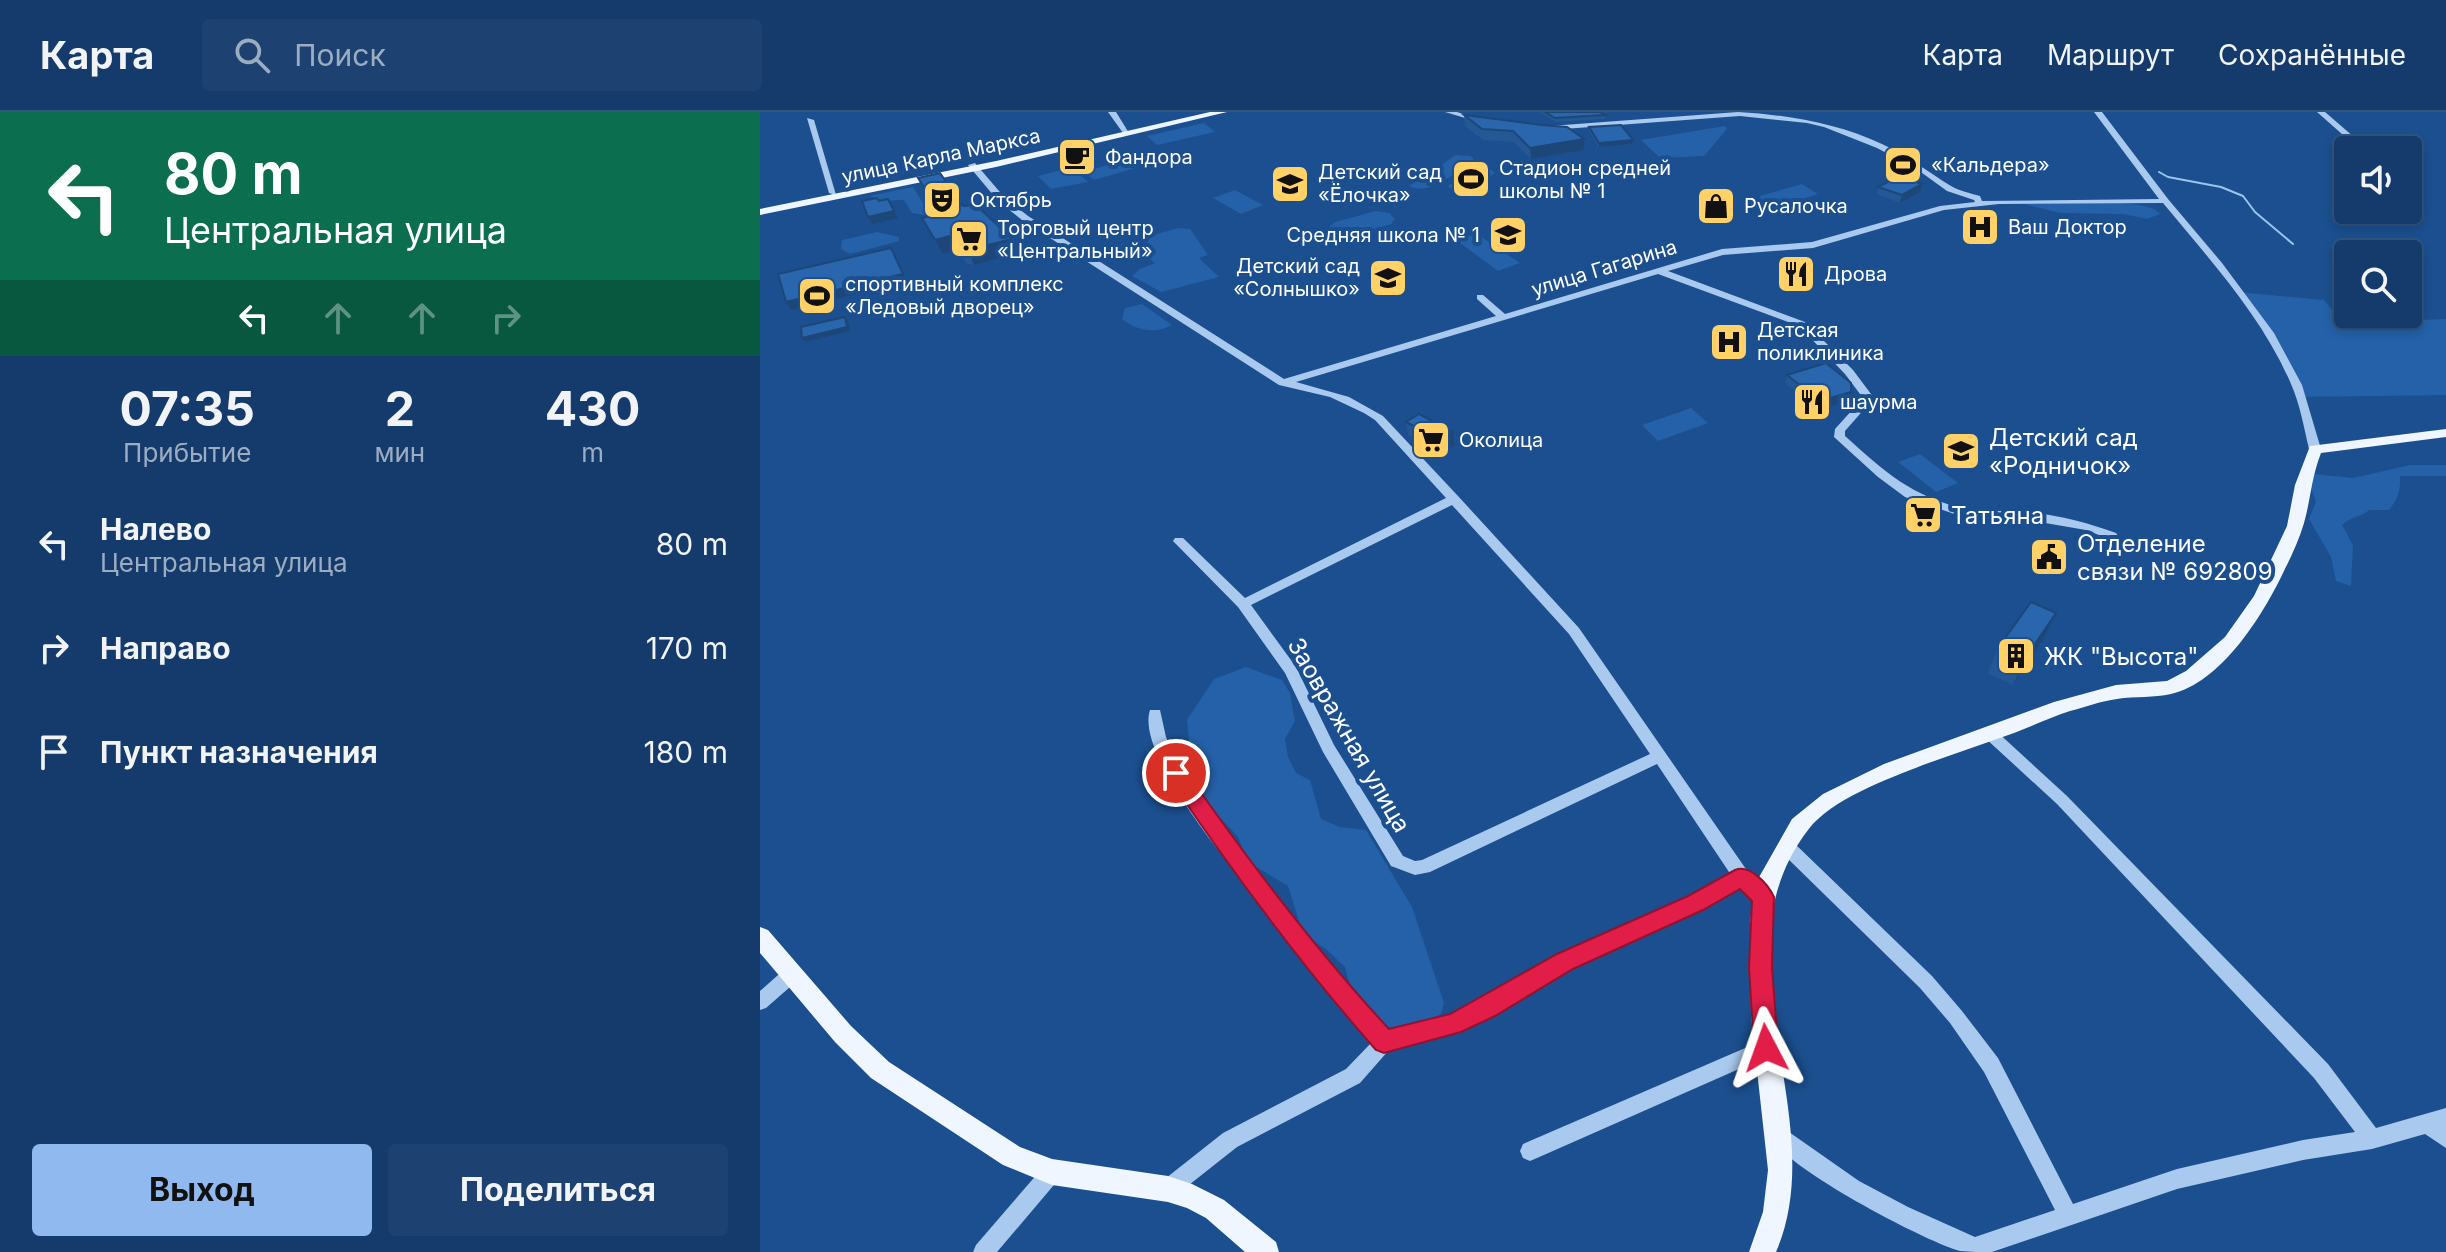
<!DOCTYPE html>
<html lang="ru">
<meta charset="utf-8">
<style>
:root{--surface:#143b6b;--page:#1d4271;--text:#f1f3f6;--muted:#9dadc1;--line:#33557e;--accent:#90b9f0}
body{margin:0;font-family:Inter,sans-serif;background:var(--page);color:var(--text);height:100vh;display:flex;flex-direction:column;font-size:30px;white-space:nowrap}
*{box-sizing:border-box;margin:0}
p{font-size:26px;color:var(--muted)}
.icon{flex:none;width:44px;height:44px;fill:none;stroke:currentColor;stroke-width:2;stroke-linecap:round;stroke-linejoin:round}
.map{position:relative;flex:1;overflow:hidden}
.sheet{display:flex;flex-direction:column;background:var(--surface);width:760px}
.sheet>*{flex:none}
.top-card{background:#0b6e4f;color:#fff;overflow:hidden}
.controls{position:absolute;left:1574px;top:24px;display:grid;gap:16px}
.controls a{display:grid;place-items:center;width:88px;height:88px;border-radius:8px;background:var(--surface);box-shadow:0 4px 12px #0003,0 0 0 2px var(--line);font-size:40px}
.pin{position:absolute;display:grid;place-items:center;width:68px;height:68px;color:#fff;margin:-34px;border:4px solid #fff;border-radius:50%;box-shadow:0 2px 8px #0007}
.me{position:absolute;width:88px;margin:-44px;rotate:356deg;stroke-linejoin:round;filter:drop-shadow(0 0 6px #0008)}
.turn{display:flex;align-items:center;gap:28px;height:168px;padding:0 32px;font-size:36px}
.turn .icon{width:104px;height:104px;stroke-width:2.5}
.turn b{display:block;font-size:56px;line-height:68px}
.lanes{display:flex;align-items:center;height:76px;padding:0 32px;background:#0003;justify-content:center;gap:40px;direction:ltr}
.lanes .off{opacity:.35}
.eta{display:flex;justify-content:space-evenly;align-items:center;height:136px;text-align:center}
.eta b{font-size:48px;font-weight:700;line-height:56px}
.primary-button{display:flex;gap:16px;margin-top:auto;padding:16px 32px}
.primary-button a{flex:1;height:92px;border-radius:8px;background:var(--accent);color:#111;font-size:32px;font-weight:700;line-height:92px;text-align:center}
.primary-button a+a{background:var(--page);color:var(--text)}
ul{padding:0;list-style:none}
li{display:flex;align-items:center;gap:24px;height:104px;padding:0 32px}
li div{flex:1}
li b{display:block;font-size:30px}
li em{font-style:normal}
header{display:flex;align-items:center;gap:48px;box-sizing:border-box;height:112px;padding:0 40px;background:var(--surface);border-bottom:2px solid var(--line)}
header strong{font-size:38px}
nav{display:flex;gap:44px;margin-inline-start:auto;font-size:28px}
.search{width:560px;height:72px;background:var(--page);display:flex;align-items:center;gap:20px;box-sizing:border-box;padding:0 28px;border-radius:8px;color:var(--muted);font-size:30px}
main{display:flex;flex:1;min-height:0}
.map>svg:first-child{display:block}
.green{fill:#2461a8}
.lines{fill:none;stroke-linecap:round;stroke-linejoin:round}
.stream{stroke:#9cc4f0;stroke-width:2}
.minor{fill:#a9c9ee;fill-rule:evenodd}
.major{fill:#f0f6ff;fill-rule:evenodd}
.wall{fill:#245895}
.shaded-wall{fill:#1d4779}
.building{fill:#2a66ad;stroke:#1d4779;stroke-width:2}
.route{fill:#e11d48;stroke:#92132f;stroke-width:2}
.labels{text-anchor:middle;dominant-baseline:central;stroke-width:8;stroke-linejoin:round;paint-order:stroke}
.far-street-label{font-size:20px;fill:#fff;stroke:#1b4f8f}
.far-poi-label{font-size:20px;fill:#fff;stroke:#1b4f8f;text-anchor:start}
.poi-label{font-size:24px;fill:#fff;stroke:#1b4f8f;text-anchor:start}
.street-label{font-size:24px;fill:#fff;stroke:#1b4f8f}
</style>
<header>
<strong>Карта</strong>
<div class="search"><svg class="icon" aria-label="search" viewBox="0 0 24 24"><circle cx="10" cy="10" r="6"/><path d="M15 15l6 6"/></svg>Поиск</div>
<nav><a>Карта</a><a>Маршрут</a><a>Сохранённые</a></nav>
</header>
<main>
<section class="sheet">
<div class="top-card">
<div class="turn"><svg class="icon" aria-label="left" viewBox="0 0 24 24"><path d="M17 20v-9H6M10 6l-5 5 5 5"/></svg><div><b>80 m</b>Центральная улица</div></div>
<div class="lanes"><svg class="icon" aria-label="left" viewBox="0 0 24 24"><path d="M17 20v-9H6M10 6l-5 5 5 5"/></svg><svg class="icon off" aria-label="ahead" viewBox="0 0 24 24"><path d="M12 20V5M6 11l6-6 6 6"/></svg><svg class="icon off" aria-label="ahead" viewBox="0 0 24 24"><path d="M12 20V5M6 11l6-6 6 6"/></svg><svg class="icon off" aria-label="right" viewBox="0 0 24 24"><path d="M7 20v-9h11M14 6l5 5-5 5"/></svg></div>
</div>
<div class="eta">
<div><b>07:35</b><p>Прибытие</p></div>
<div><b>2</b><p>мин</p></div>
<div><b>430</b><p>m</p></div>
</div>
<ul>
<li><svg class="icon" aria-label="left" viewBox="0 0 24 24"><path d="M17 20v-9H6M10 6l-5 5 5 5"/></svg><div><b>Налево</b><p>Центральная улица</p></div><em>80 m</em></li>
<li><svg class="icon" aria-label="right" viewBox="0 0 24 24"><path d="M7 20v-9h11M14 6l5 5-5 5"/></svg><div><b>Направо</b></div><em>170 m</em></li>
<li><svg class="icon" aria-label="arrive" viewBox="0 0 24 24"><path d="M6 21V4h12l-3 4 3 4H6"/></svg><div><b>Пункт назначения</b></div><em>180 m</em></li>
</ul>
<div class="primary-button"><a>Выход</a><a>Поделиться</a></div>
</section>
<div class="map">
<svg width="1686" height="1140" viewBox="0 0 1686 1140">
<rect width="100%" height="100%" fill="#1b4f8f"/>
<g class="green">
<polygon points="444,11 455,20 397,33 387,24"/>
<polygon points="965,14 967,17 944,44 900,46 881,28"/>
<path d="M696,43L710,44L714,47C698,59 669,85 649,74Z"/>
<polygon points="373,46 386,53 334,68 323,60"/>
<polygon points="312,55 328,70 291,77 278,64"/>
<polygon points="714,55 729,56 735,61 708,79 687,75"/>
<polygon points="1042,72 1058,82 1018,95 1000,87 1000,84"/>
<polygon points="153,75 171,104 152,101 144,88 124,89 109,84"/>
<polygon points="475,78 503,93 481,102 453,86"/>
<path d="M1264,92C1289,92 1389,84 1400,102L1387,107L1363,102L1300,101Z"/>
<path d="M616,99L629,101L635,107L631,112C612,117 584,131 568,116L575,110Z"/>
<polygon points="418,116 430,117 448,143 439,146 459,165 401,180 372,164 380,157 395,151 375,135 359,139 352,135"/>
<polygon points="117,120 139,125 139,129 90,142 81,137 82,128"/>
<polygon points="717,122 760,151 738,159 696,128"/>
<polygon points="1478,180 1564,188 1583,211 1686,207 1686,283 1543,285 1533,261"/>
<path d="M382,192L412,213C396,222 376,219 362,207L365,196Z"/>
<polygon points="931,296 948,311 898,329 882,313"/>
<polygon points="1160,342 1198,371 1176,380 1138,350"/>
<path d="M1650,353H1686V364H1640C1641,377 1638,387 1629,398H1609C1602,405 1593,403 1582,413L1593,433L1591,474L1576,469L1571,445L1549,407L1556,390L1548,367L1555,362L1593,366Z"/>
<path d="M486,555L522,568L530,581L535,609L525,627L528,645L536,661L550,668L561,707L580,715L606,718L652,795L684,891L681,902C662,913 637,913 616,919L591,878L585,855L566,837L543,822L528,774L488,750L478,725L443,687L432,659L427,608L454,567Z"/>
</g>
<g class="lines">
<polyline class="stream" points="1399,60 1408,65 1461,75 1483,84 1495,100 1533,132"/>
<g class="minor">
<polygon points="348,0 356,0 369,21 363,21"/>
<polygon points="685,0 697,0 726,9 722,11"/>
<path d="M978,0C1029,3 1076,11 1122,32C1147,43 1168,60 1191,74C1199,79 1210,81 1220,84L1222,89L1399,87L1334,0H1342L1408,87L1462,151L1514,221L1542,273L1561,337L1555,340L1549,337C1544,316 1540,292 1531,272C1502,204 1449,147 1403,91L1239,92L1184,98L1053,136L963,143L908,159L1045,210L1093,258L1114,286L1085,319V324C1125,360 1151,384 1205,397C1222,402 1242,398 1260,399C1292,402 1326,410 1356,421L1358,424L1352,428L1326,418L1262,407L1206,406L1145,385L1118,365L1074,325L1075,317L1103,286L1085,262L1039,214L898,162L536,270L589,285L623,304L698,384L819,516L988,760L1009,780L1011,785L1009,790L1003,792L997,790L980,774L941,796L811,856L733,902L699,918L629,938L600,971L477,1035L415,1084L408,1087L401,1084L398,1077L401,1070L463,1021L586,957L612,930C579,891 548,850 516,810C486,772 374,646 390,598H400L406,625L416,649L449,702L627,920L691,904L721,890L799,844L929,786L971,763L897,652L670,760L655,763L631,754L563,640L525,561L478,495L413,429L415,426H423L485,486L686,386L615,308L604,301L570,285L519,273L262,108L239,90L208,53L215,51L245,86L268,104L524,267L736,204L717,187V183H723L745,202L962,137L1052,130L1180,94L1215,90L1214,88L1187,79L1158,58L1117,36L1064,15L1047,11L980,4L790,18L786,16L790,14ZM692,393L809,522L890,642L662,748L655,749L643,744L574,633L536,555L491,493Z"/>
<polygon points="1557,0 1565,0 1609,38 1600,38"/>
<polygon points="47,6 54,8 76,83 69,81"/>
<path d="M1229,615L1234,617L1307,684L1568,952L1616,1016L1686,996V1036L1665,1022L1612,1037L1543,1048L1417,1077L1232,1140C1222,1140 1210,1140 1200,1139C1164,1129 1023,1055 1009,1023L1012,1016L1019,1013L1099,1069L1148,1095L1215,1125L1295,1098L1224,960L1190,911L1160,876L1021,740L1019,735L1021,730L1027,728L1033,730L1172,864L1202,899L1238,946L1313,1092L1417,1057L1543,1028L1595,1020L1554,966L1297,692L1224,625L1222,621L1224,617Z"/>
<polygon points="32,854 38,856 41,862 38,868 6,896 0,898 0,879 26,856"/>
<polygon points="1006,927 1013,930 1015,936 1013,942 777,1046 770,1049 763,1046 760,1039 763,1032"/>
<polygon points="292,1050 299,1053 302,1060 299,1067 237,1140 213,1140 216,1133 285,1053"/>
</g>
<g class="major">
<polygon points="450,0 467,0 236,55 0,103 0,97 236,49"/>
<path d="M1686,317V325L1561,341C1551,367 1551,386 1544,411C1539,428 1531,445 1523,461C1503,503 1461,571 1411,582C1394,586 1375,584 1357,587C1341,589 1326,595 1310,599C1291,605 1273,614 1254,621C1224,632 1193,642 1163,653C1128,667 1071,687 1048,718C951,844 1074,1006 1016,1140H989L1003,1100L1008,1058L991,904L990,809L998,767L1032,707L1063,682L1124,652L1294,590L1356,573L1407,569L1426,559L1465,525L1494,484L1527,414L1535,373L1550,334Z"/>
<polygon points="0,815 8,818 91,914 129,950 260,1035 292,1047 408,1064 432,1072 464,1088 516,1130 519,1140 485,1140 446,1106 427,1096 408,1090 292,1073 243,1053 111,966 75,930 0,841"/>
</g>
</g>
<g class="wall">
<polygon points="779,0 847,0 847,1 843,2 845,3 845,7 796,10"/>
<polygon points="704,3 824,27 824,38 771,47 754,30 723,28 705,14"/>
<polygon points="829,15 872,32 839,35 829,19"/>
<polygon points="158,66 203,94 252,127 258,141 214,153 207,152 197,139 182,142 162,106 179,102 178,98 177,98 164,80"/>
<polygon points="1118,75 1160,80 1140,91 1117,82"/>
<polygon points="1027,263 1091,280 1090,288 1058,298 1025,271"/>
<polygon points="646,310 693,320 695,333 682,341 648,323"/>
<polygon points="1155,392 1177,392 1175,400 1163,407 1153,400"/>
<polygon points="1296,501 1284,526 1253,573 1228,561 1238,536"/>
</g>
<g class="shaded-wall">
<polygon points="824,27 824,38 771,47 770,36"/>
<polygon points="873,28 872,32 839,35 839,31"/>
<polygon points="1162,72 1160,80 1140,91 1142,83"/>
<polygon points="173,83 180,97 177,98 170,84"/>
<polygon points="134,99 138,106 112,112 108,105"/>
<polygon points="190,124 197,139 182,142 175,128"/>
<polygon points="252,127 258,141 214,153 208,138"/>
<polygon points="131,136 147,170 31,198 26,190"/>
<polygon points="85,205 88,209 90,219 45,230 42,226"/>
<polygon points="1091,280 1090,288 1058,298 1060,289"/>
<polygon points="693,320 695,333 682,341 680,328"/>
<polygon points="1177,392 1175,400 1163,407 1165,398"/>
<polygon points="1296,501 1284,526 1253,573 1264,548"/>
</g>
<g class="building">
<polygon points="785,0 840,0 845,3 795,6"/>
<polygon points="704,3 782,13 807,15 824,27 770,36 753,19 722,17"/>
<polygon points="861,13 873,28 839,31 829,15"/>
<polygon points="180,61 203,94 216,93 252,127 208,138 200,138 190,124 175,128 162,106 179,102 173,83 170,84 158,66"/>
<polygon points="1139,64 1162,72 1142,83 1118,75"/>
<polygon points="117,86 119,89 128,87 134,99 108,105 102,89"/>
<polygon points="131,136 143,162 26,190 18,162"/>
<polygon points="85,205 87,215 42,226 41,215"/>
<polygon points="1066,251 1091,271 1091,280 1060,289 1027,263"/>
<polygon points="659,302 693,320 680,328 646,310"/>
<polygon points="1166,386 1177,392 1165,398 1155,392"/>
<polygon points="1271,490 1296,501 1264,548 1238,536"/>
</g>
<path class="route" d="M416,653L423,655C487,747 553,835 629,917L690,902L797,842L928,784L975,758C990,752 1008,772 1014,785L1012,855L1018,936L1014,944L1006,948L997,944L994,936L989,855L992,789L980,777L943,798L813,857L735,904L701,920L624,941L616,938C540,852 473,761 409,666L406,661L409,655Z"/>
<defs>
<symbol id="cafe-square" viewBox="-11 -11 22 22"><rect x="-9" y="-9" width="18" height="18" rx="4" fill="#ffd166" stroke="#1b4f8f"/><path d="M-5.5-4.5H6V0H3Q3 3.5 0 3.5H-2.5Q-5.5 3.5-5.5 0ZM3-3.2v2h1.7v-2ZM-6 4.5H4V6H-6Z" fill="#111"/></symbol>
<symbol id="stadium-square" viewBox="-11 -11 22 22"><rect x="-9" y="-9" width="18" height="18" rx="4" fill="#ffd166" stroke="#1b4f8f"/><path d="M0-5a6.5 5 0 1 0 0 10a6.5 5 0 1 0 0-10ZM-3.5-1.8h7v3.6h-7Z" fill="#111"/></symbol>
<symbol id="school-square" viewBox="-11 -11 22 22"><rect x="-9" y="-9" width="18" height="18" rx="4" fill="#ffd166" stroke="#1b4f8f"/><path d="M0-5L7-2L0 1L-7-2ZM-4 1L0 2.5L4 1V4Q0 6-4 4Z" fill="#111"/></symbol>
<symbol id="theatre-square" viewBox="-11 -11 22 22"><rect x="-9" y="-9" width="18" height="18" rx="4" fill="#ffd166" stroke="#1b4f8f"/><path d="M-5-5.5Q0-4 5-5.5V0Q5 5 0 6Q-5 5-5 0ZM-3.3-2.5H-1v1.5H-3.3ZM1-2.5H3.3v1.5H1ZM-2.8 1Q0 5.5 2.8 1Z" fill="#111"/></symbol>
<symbol id="shop-square" viewBox="-11 -11 22 22"><rect x="-9" y="-9" width="18" height="18" rx="4" fill="#ffd166" stroke="#1b4f8f"/><path d="M-5-2.5h2.3a2.7 3.5 0 0 1 5.4 0H5L5.5 6h-11ZM-1.5-2.5h3a1.5 2.3 0 0 0-3 0Z" fill="#111"/></symbol>
<symbol id="hospital-square" viewBox="-11 -11 22 22"><rect x="-9" y="-9" width="18" height="18" rx="4" fill="#ffd166" stroke="#1b4f8f"/><path d="M-5-5h3v3.5h4V-5h3V5h-3V1.5h-4V5h-3Z" fill="#111"/></symbol>
<symbol id="supermarket-square" viewBox="-11 -11 22 22"><rect x="-9" y="-9" width="18" height="18" rx="4" fill="#ffd166" stroke="#1b4f8f"/><path d="M-6-5.5h2.5l.6 2H6L4.5 2H-2.5L-4.4-4H-6ZM-1.5 3.2a1.3 1.3 0 1 0 .1 0ZM3 3.2a1.3 1.3 0 1 0 .1 0Z" fill="#111"/></symbol>
<symbol id="restaurant-square" viewBox="-11 -11 22 22"><rect x="-9" y="-9" width="18" height="18" rx="4" fill="#ffd166" stroke="#1b4f8f"/><path d="M-5-6h1v4h1v-4h1v4h1v-4h1v5L-1.5 .5V6h-2V.5L-5-1ZM5-6V6H3V1.5H1.5Q1.5-4 5-6Z" fill="#111"/></symbol>
<symbol id="civic-square" viewBox="-11 -11 22 22"><rect x="-9" y="-9" width="18" height="18" rx="4" fill="#ffd166" stroke="#1b4f8f"/><path d="M-.6-6.5H3V-4.5H.6V-3L4-1V1h2V6H-6V1h2V-1L-.6-3ZM-1.2 2.5V6h2.4V2.5Z" fill="#111"/></symbol>
<symbol id="building-square" viewBox="-11 -11 22 22"><rect x="-9" y="-9" width="18" height="18" rx="4" fill="#ffd166" stroke="#1b4f8f"/><path d="M-4-6H4V6H1V3H-1V6H-4ZM-2.5-4.3h1.7v1.8h-1.7ZM.8-4.3h1.7v1.8H.8ZM-2.5-1h1.7V.8h-1.7ZM.8-1h1.7V.8H.8Z" fill="#111"/></symbol>
</defs>
<g fill-rule="evenodd">
<use href="#cafe-square" x="295" y="23" width="44" height="44"/>
<use href="#stadium-square" x="1121" y="31" width="44" height="44"/>
<use href="#stadium-square" x="689" y="45" width="44" height="44"/>
<use href="#school-square" x="508" y="50" width="44" height="44"/>
<use href="#theatre-square" x="160" y="66" width="44" height="44"/>
<use href="#shop-square" x="934" y="72" width="44" height="44"/>
<use href="#hospital-square" x="1198" y="93" width="44" height="44"/>
<use href="#school-square" x="726" y="101" width="44" height="44"/>
<use href="#supermarket-square" x="187" y="105" width="44" height="44"/>
<use href="#restaurant-square" x="1014" y="140" width="44" height="44"/>
<use href="#school-square" x="606" y="144" width="44" height="44"/>
<use href="#stadium-square" x="35" y="162" width="44" height="44"/>
<use href="#hospital-square" x="947" y="208" width="44" height="44"/>
<use href="#restaurant-square" x="1030" y="268" width="44" height="44"/>
<use href="#supermarket-square" x="649" y="306" width="44" height="44"/>
<use href="#school-square" x="1179" y="317" width="44" height="44"/>
<use href="#supermarket-square" x="1141" y="381" width="44" height="44"/>
<use href="#civic-square" x="1267" y="423" width="44" height="44"/>
<use href="#building-square" x="1234" y="522" width="44" height="44"/>
</g>
<g class="labels">
<g class="far-street-label">
<text transform="translate(181 44) rotate(-12)">улица Карла Маркса</text>
<text transform="translate(844 156) rotate(-17)">улица Гагарина</text>
</g>
<g class="far-poi-label">
<text x="345" y="45">Фандора</text>
<text x="1171" y="53">«Кальдера»</text>
<text x="739" y="56">Стадион средней<tspan x="739" dy="23">школы № 1</tspan></text>
<text x="558" y="60">Детский сад<tspan x="558" dy="23">«Ёлочка»</tspan></text>
<text x="210" y="88">Октябрь</text>
<text x="984" y="94">Русалочка</text>
<text x="1248" y="115">Ваш Доктор</text>
<text x="237" y="116">Торговый центр<tspan x="237" dy="23">«Центральный»</tspan></text>
<text x="720" y="123" text-anchor="end">Средняя школа № 1</text>
<text x="600" y="154" text-anchor="end">Детский сад<tspan x="600" dy="23">«Солнышко»</tspan></text>
<text x="1064" y="162">Дрова</text>
<text x="85" y="172">спортивный комплекс<tspan x="85" dy="23">«Ледовый дворец»</tspan></text>
<text x="997" y="218">Детская<tspan x="997" dy="23">поликлиника</tspan></text>
<text x="1080" y="290">шаурма</text>
<text x="699" y="328">Околица</text>
</g>
<g class="poi-label">
<text x="1229" y="325">Детский сад<tspan x="1229" dy="28">«Родничок»</tspan></text>
<text x="1191" y="403">Татьяна</text>
<text x="1317" y="431">Отделение<tspan x="1317" dy="28">связи № 692809</tspan></text>
<text x="1284" y="544">ЖК "Высота"</text>
</g>
<g class="street-label">
<text transform="translate(589 623) rotate(60)">Заовражная улица</text>
</g>
</g>
</svg>
<div class="controls">
<a><svg class="icon" aria-label="sound" viewBox="0 0 24 24"><path d="M4 9h4l5-4v14l-5-4H4zM17 9q2 3 0 6"/></svg></a>
<a><svg class="icon" aria-label="search" viewBox="0 0 24 24"><circle cx="10" cy="10" r="6"/><path d="M15 15l6 6"/></svg></a>
</div>
<div class="pin" style="left:416px;top:661px;background:#d93025"><svg class="icon" aria-label="arrive" viewBox="0 0 24 24"><path d="M6 21V4h12l-3 4 3 4H6"/></svg></div>
<svg class="me" style="left:1006px;top:936px" viewBox="-20 -20 40 40"><path d="M0-17L14 15 0 8-14 15z" fill="#e11d48" stroke="#fff" stroke-width="4"/></svg>
</div>
</main>
